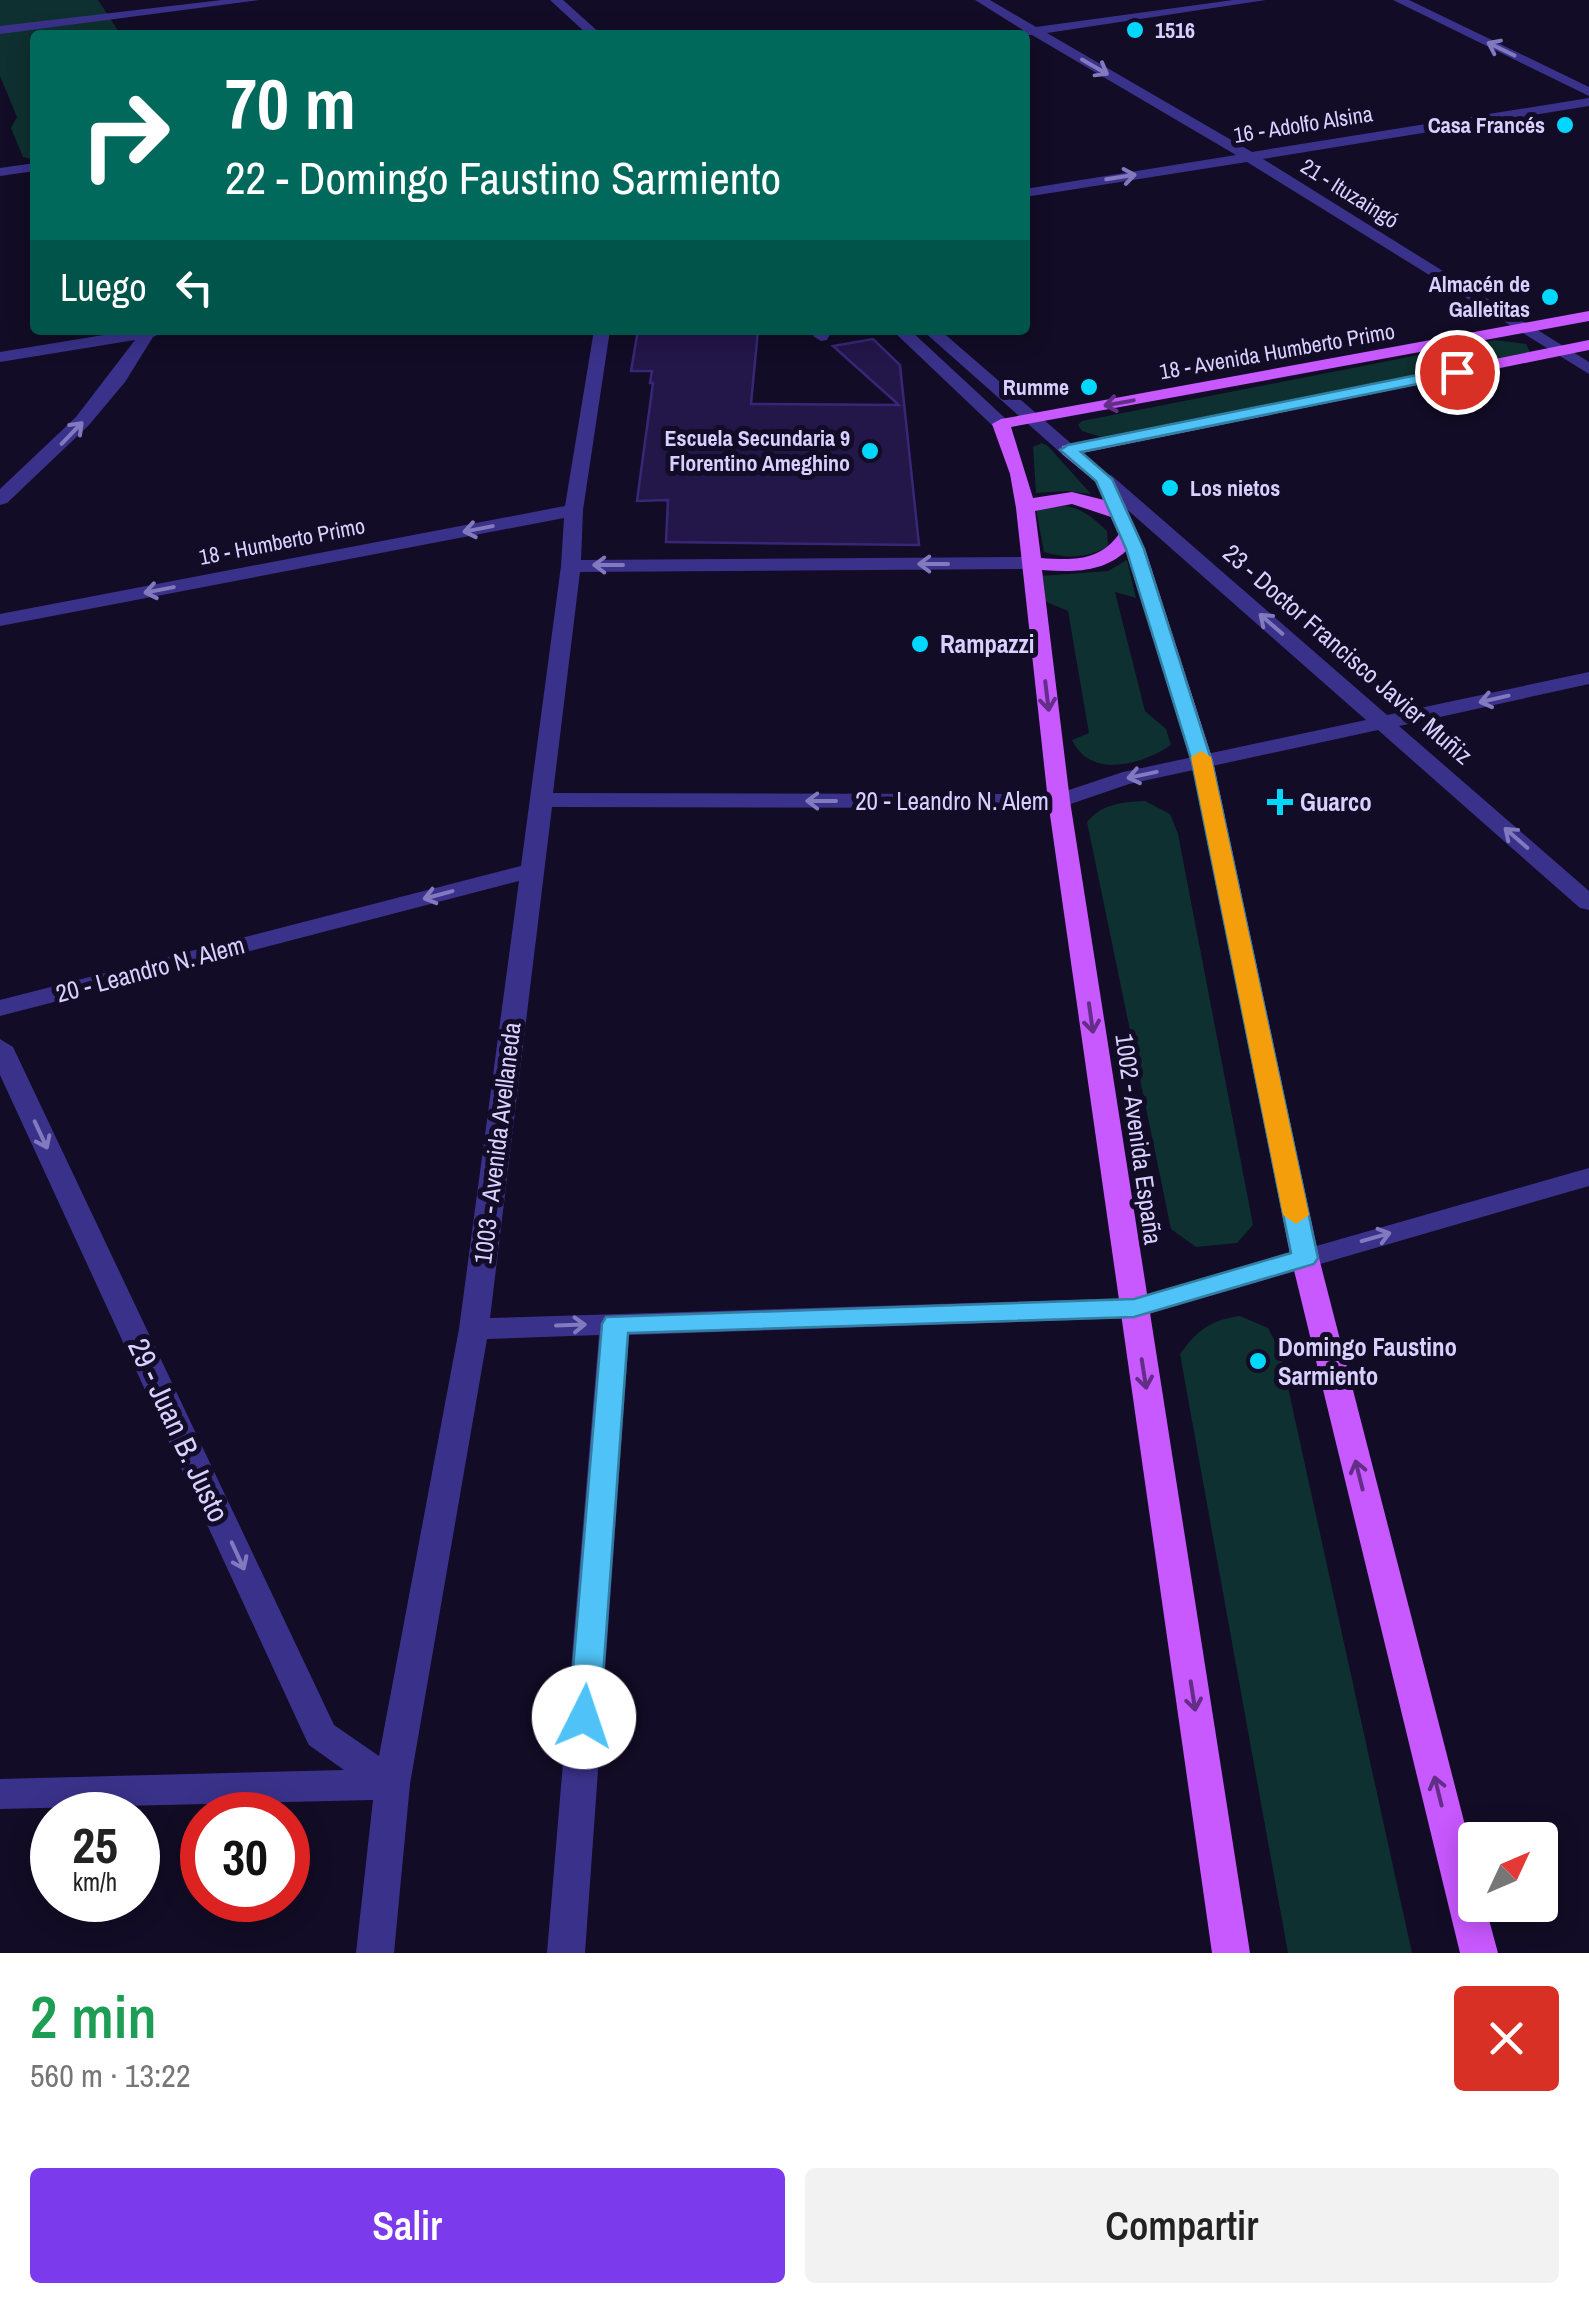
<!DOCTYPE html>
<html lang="es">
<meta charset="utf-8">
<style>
:root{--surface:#fff;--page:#f2f2f2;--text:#222;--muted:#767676;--accent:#7c3aed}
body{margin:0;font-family:"Archivo Narrow",sans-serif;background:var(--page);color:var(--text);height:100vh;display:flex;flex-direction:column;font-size:38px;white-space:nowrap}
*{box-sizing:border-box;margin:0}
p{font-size:32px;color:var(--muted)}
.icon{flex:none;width:55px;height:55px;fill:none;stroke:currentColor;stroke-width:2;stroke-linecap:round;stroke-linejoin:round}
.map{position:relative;height:1953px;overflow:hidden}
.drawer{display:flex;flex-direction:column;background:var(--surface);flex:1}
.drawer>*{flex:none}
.guide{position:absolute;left:30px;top:30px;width:1000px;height:305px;border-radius:10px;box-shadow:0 5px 25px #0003;background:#00695c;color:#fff;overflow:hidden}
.needle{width:65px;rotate:46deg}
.controls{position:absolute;left:1458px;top:1822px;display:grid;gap:20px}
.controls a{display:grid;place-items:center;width:100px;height:100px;border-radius:10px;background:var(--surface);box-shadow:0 5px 25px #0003;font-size:50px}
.speed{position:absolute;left:30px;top:1792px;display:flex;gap:20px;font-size:50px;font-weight:700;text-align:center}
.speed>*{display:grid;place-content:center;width:130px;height:130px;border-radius:50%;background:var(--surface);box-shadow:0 5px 25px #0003;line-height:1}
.speed small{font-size:25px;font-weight:400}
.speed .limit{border:15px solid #d22;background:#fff;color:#111}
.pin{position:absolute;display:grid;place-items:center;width:85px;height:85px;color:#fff;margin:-42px;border:5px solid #fff;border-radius:50%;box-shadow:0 2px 10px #0007}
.me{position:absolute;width:110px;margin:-55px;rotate:4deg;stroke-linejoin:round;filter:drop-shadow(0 0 8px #0008)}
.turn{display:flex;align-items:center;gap:35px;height:210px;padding:0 30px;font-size:45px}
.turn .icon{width:130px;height:130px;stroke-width:2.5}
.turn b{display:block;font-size:70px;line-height:85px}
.then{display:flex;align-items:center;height:95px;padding:0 30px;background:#0003;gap:20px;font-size:38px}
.round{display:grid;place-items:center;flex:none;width:105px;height:105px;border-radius:10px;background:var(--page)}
.overview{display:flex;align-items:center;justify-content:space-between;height:170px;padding:0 30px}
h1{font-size:60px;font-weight:600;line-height:75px;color:#1e9e55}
.cta{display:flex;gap:20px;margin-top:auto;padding:20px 30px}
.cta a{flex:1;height:115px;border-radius:10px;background:var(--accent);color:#fff;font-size:40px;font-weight:600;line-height:115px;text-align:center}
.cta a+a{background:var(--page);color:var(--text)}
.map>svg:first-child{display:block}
.green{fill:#0f3030}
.building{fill:#231649;stroke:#3a2677;stroke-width:2.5}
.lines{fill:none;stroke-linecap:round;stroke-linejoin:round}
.minor{fill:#3a328a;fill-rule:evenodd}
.major{fill:#c858ff;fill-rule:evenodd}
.oneway{stroke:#817abf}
.oneway2{stroke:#642e88}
.route{fill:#4fc3f7;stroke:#337fa1;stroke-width:2.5}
.slow{fill:#f59e0b}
.poi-dot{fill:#00d7fc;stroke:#120c26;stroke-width:4}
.labels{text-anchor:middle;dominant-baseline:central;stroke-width:10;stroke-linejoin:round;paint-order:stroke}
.far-poi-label{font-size:22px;font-weight:bold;fill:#d8d1ff;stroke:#120c26;text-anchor:end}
.far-street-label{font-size:22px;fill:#d8d1ff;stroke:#120c26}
.poi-label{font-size:25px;font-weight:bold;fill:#d8d1ff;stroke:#120c26;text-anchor:start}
.street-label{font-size:25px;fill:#d8d1ff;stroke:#120c26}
.near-street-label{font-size:30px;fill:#d8d1ff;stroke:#120c26}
</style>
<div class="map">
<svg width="1589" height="1953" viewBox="0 0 1589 1953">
<rect width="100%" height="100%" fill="#120c26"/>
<g class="green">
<polygon points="0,0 98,0 121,35 35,35 35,160 23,157 11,128 17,117 0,76"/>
<polygon points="1495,340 1526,344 1530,352 1101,437 1082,431 1078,425 1082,421"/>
<polygon points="1042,443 1048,446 1091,494 1066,491 1036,493 1033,447"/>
<path d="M1065,506C1084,509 1093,518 1107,531L1108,547C1084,558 1069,559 1044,552L1036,509Z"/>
<path d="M1127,560L1136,598L1115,592L1145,711L1166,729L1171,745C1143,764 1091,780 1072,740L1089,733L1068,611L1042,600V576L1108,571Z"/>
<path d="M1145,801L1170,814L1178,834L1253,1225L1237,1243L1196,1247L1171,1229L1087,822C1102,804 1121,802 1145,801Z"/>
<path d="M1240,1316L1268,1328L1280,1351L1412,1953H1288L1180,1354C1197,1330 1211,1320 1240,1316Z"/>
</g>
<polygon class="building" points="638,330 758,330 751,404 899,405 833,346 873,339 900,365 919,545 666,542 668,500 637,501 653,383 650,383 652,371 631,371"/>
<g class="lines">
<g class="minor">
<polygon points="222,0 259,0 0,34 0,26"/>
<polygon points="550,0 563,0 602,35 588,35"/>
<polygon points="975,0 990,0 1036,27 1233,0 1266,0 1047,33 1252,152 1589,98 1589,106 1263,159 1589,362 1589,374 1247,162 1025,197 1025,189 1236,155 1032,35 1023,35 1023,30"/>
<polygon points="1393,0 1409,0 1589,87 1589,96"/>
<polygon points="35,163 35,171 0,176 0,168"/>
<polygon points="134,330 166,331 153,337 125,382 89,425 7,503 0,505 0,489 76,417 135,340 0,362 0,352"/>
<polygon points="594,330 610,330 583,510 581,560 1031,557 1041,563 1031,569 580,572 553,793 1057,794 1123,772 1366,720 1097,483 1097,475 1111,475 1387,715 1589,672 1589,684 1399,726 1589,891 1589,910 1580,908 1378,730 1129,784 1059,808 552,807 490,1318 1134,1298 1589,1168 1589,1186 1134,1318 629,1335 585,1953 547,1953 599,1335 487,1339 410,1784 394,1953 356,1953 373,1800 0,1809 0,1779 344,1770 309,1745 304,1735 0,1075 0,1039 13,1047 334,1725 379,1756 459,1329 519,881 0,1016 0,1000 521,866 561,566 564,518 0,626 0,614 565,506"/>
<polygon points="816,330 832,330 827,340 821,341 813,336"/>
<polygon points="892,330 910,330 1007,420 1007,428 995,428"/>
<polygon points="922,330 940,330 1074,446 1074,454 1062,454"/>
</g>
<path class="major" d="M1589,311V321L1011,427L1033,498L1072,492L1104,500L1096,482L1062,454V446L1589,340V350L1082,453L1113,479L1145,549L1213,761L1319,1258L1475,1864V1905H1485L1498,1953H1460L1291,1258L1191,761L1126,551C1102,573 1073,572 1042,570L1070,801L1250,1953H1212L1048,801L1016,508L1010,474L992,424L1001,419ZM1072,504L1111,517L1119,534C1099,562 1072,560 1041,558L1035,511Z"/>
</g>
<defs><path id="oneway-shaft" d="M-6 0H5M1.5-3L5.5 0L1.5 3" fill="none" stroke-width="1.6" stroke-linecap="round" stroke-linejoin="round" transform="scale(2.5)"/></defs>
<g class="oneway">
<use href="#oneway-shaft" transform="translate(1501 49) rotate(-154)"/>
<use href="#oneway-shaft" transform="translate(1095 67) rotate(30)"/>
<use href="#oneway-shaft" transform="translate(1121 177) rotate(-9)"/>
<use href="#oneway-shaft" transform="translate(72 433) rotate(-46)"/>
<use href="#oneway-shaft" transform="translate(478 529) rotate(169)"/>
<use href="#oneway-shaft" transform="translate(933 564) rotate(180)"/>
<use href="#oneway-shaft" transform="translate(608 565) rotate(180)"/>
<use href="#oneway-shaft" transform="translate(159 590) rotate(169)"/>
<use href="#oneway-shaft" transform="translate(1271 624) rotate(-139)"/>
<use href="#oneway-shaft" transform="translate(1494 699) rotate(167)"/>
<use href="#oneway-shaft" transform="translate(1142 775) rotate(168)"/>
<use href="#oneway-shaft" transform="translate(821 801) rotate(-180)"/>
<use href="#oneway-shaft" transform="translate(1516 838) rotate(-139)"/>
<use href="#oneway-shaft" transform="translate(438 895) rotate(165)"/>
<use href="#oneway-shaft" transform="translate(41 1135) rotate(65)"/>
<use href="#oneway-shaft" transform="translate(1376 1237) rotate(-16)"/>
<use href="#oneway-shaft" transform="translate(571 1325) rotate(-2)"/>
<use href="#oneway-shaft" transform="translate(238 1556) rotate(65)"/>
</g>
<g class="oneway2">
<use href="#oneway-shaft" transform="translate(1119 403) rotate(170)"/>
<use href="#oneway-shaft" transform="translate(1047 696) rotate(83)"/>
<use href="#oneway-shaft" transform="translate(1091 1018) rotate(82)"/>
<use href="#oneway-shaft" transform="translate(1144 1374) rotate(81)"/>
<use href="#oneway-shaft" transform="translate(1359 1475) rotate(-104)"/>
<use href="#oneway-shaft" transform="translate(1193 1696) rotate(81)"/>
<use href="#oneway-shaft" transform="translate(1438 1791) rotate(-104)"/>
</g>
<polygon class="route" points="1457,367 1462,368 1462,375 1081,452 1112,479 1144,549 1212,762 1318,1258 1314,1264 1134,1317 628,1333 600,1717 596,1726 584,1730 573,1726 569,1717 602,1324 606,1317 1134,1299 1291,1253 1192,762 1126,549 1096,481 1060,450 1068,445"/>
<polygon class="slow" points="1201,751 1211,757 1309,1215 1296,1224 1283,1215 1191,757"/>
<g class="poi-dot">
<circle cx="1135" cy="30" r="10"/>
<circle cx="1565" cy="125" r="10"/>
<circle cx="1550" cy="297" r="10"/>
<circle cx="1089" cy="387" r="10"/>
<circle cx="870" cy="451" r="10"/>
<circle cx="1170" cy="488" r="10"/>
<circle cx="920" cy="644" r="10"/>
<path d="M1275 787h10v10h10v10h-10v10h-10v-10h-10v-10h10z"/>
<circle cx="1258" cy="1361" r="10"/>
</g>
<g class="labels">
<g class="far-poi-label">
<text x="1155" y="30" text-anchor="start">1516</text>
<text x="1545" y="125">Casa Francés</text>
<text x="1530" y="284">Almacén de<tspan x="1530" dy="25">Galletitas</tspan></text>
<text x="1069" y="387">Rumme</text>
<text x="850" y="438">Escuela Secundaria 9<tspan x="850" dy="25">Florentino Ameghino</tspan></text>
<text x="1190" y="488" text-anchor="start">Los nietos</text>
</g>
<g class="far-street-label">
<text transform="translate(1303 124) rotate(-9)">16 - Adolfo Alsina</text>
<text transform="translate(1350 193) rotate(32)">21 - Ituzaingó</text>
<text transform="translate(1277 351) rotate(-10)">18 - Avenida Humberto Primo</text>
<text transform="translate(282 541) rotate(-11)">18 - Humberto Primo</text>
</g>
<g class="poi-label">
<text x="940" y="644">Rampazzi</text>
<text x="1300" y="802">Guarco</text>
<text x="1278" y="1347">Domingo Faustino<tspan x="1278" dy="29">Sarmiento</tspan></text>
</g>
<g class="street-label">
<text transform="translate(1348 654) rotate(41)">23 - Doctor Francisco Javier Muñiz</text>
<text x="952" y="801">20 - Leandro N. Alem</text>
<text transform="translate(150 969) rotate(-15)">20 - Leandro N. Alem</text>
<text transform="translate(1139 1139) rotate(82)">1002 - Avenida España</text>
<text transform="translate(497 1143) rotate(-83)">1003 - Avenida Avellaneda</text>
</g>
<g class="near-street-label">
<text transform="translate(179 1430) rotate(65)">29 - Juan B. Justo</text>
</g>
</g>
</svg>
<div class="controls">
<a><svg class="needle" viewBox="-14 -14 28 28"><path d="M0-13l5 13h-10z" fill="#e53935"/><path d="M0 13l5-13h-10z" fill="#767676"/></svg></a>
</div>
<div class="speed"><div>25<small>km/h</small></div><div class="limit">30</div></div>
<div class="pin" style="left:1457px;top:372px;background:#d93025"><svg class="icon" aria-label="arrive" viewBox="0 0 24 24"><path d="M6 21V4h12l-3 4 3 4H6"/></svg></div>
<svg class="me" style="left:584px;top:1717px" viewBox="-20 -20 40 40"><circle r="19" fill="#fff"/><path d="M0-13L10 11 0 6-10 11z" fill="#4fc3f7"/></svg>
<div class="guide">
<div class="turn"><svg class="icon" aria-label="right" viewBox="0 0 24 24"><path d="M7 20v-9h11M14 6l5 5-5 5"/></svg><div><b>70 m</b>22 - Domingo Faustino Sarmiento</div></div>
<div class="then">Luego<svg class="icon" aria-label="left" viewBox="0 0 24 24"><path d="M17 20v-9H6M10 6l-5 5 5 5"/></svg></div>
</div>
</div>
<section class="drawer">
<div class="overview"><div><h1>2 min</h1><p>560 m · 13:22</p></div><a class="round" style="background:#d93025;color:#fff"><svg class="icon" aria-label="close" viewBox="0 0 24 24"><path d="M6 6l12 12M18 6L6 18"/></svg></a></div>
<div class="cta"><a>Salir</a><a>Compartir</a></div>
</section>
